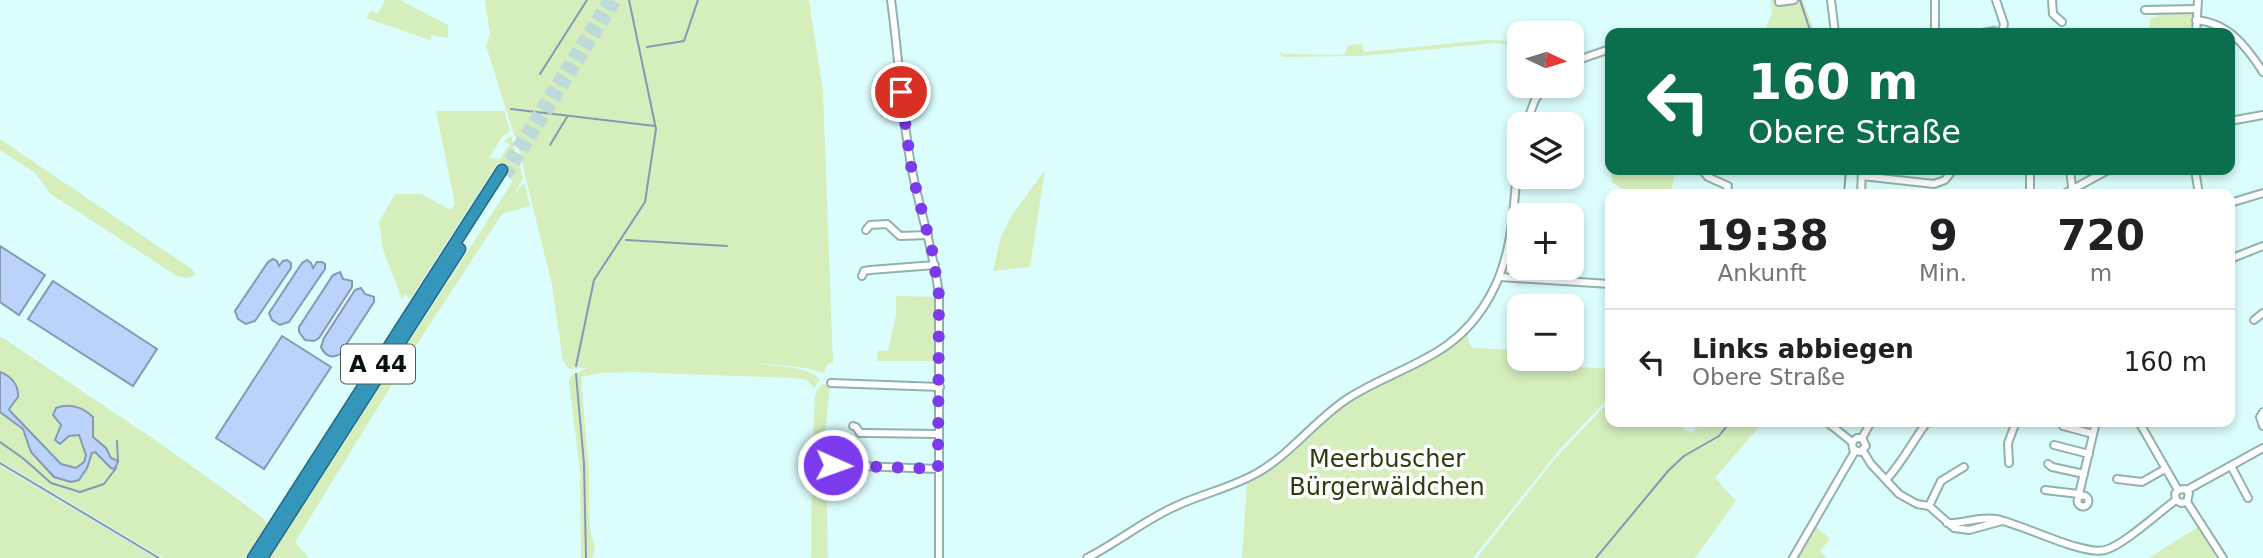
<!DOCTYPE html>
<html lang="de">
<meta charset="utf-8">
<style>
:root{--surface:#fff;--page:#f2f2f2;--text:#202124;--muted:#757577;--line:#e0e0e0}
body{margin:0;font-family:"DejaVu Sans",sans-serif;background:var(--page);color:var(--text);height:100vh;display:flex;flex-direction:column;font-size:26px;white-space:nowrap}
*{box-sizing:border-box;margin:0}
p{font-size:23px;color:var(--muted)}
.icon{flex:none;width:38px;height:38px;fill:none;stroke:currentColor;stroke-width:2;stroke-linecap:round;stroke-linejoin:round}
.map{position:relative;flex:1;overflow:hidden}
.details{position:absolute;left:1605px;top:189px;width:630px;height:238px;display:flex;flex-direction:column;background:var(--surface);border-radius:14px;box-shadow:0 4px 10px #0003}
.details>*{flex:none}
.guide{position:absolute;left:1605px;top:28px;width:630px;height:147px;border-radius:14px;box-shadow:0 4px 10px #0003;background:#0b6e4f;color:#fff;overflow:hidden}
.needle{width:46px;rotate:94deg}
.fabs{position:absolute;left:1507px;top:21px;display:grid;gap:14px}
.fabs a{display:grid;place-items:center;width:77px;height:77px;border-radius:14px;background:var(--surface);box-shadow:0 4px 10px #0003;font-size:35px}
.pin{position:absolute;display:grid;place-items:center;width:60px;height:60px;color:#fff;margin:-30px;border:4px solid #fff;border-radius:50%;box-shadow:0 2px 7px #0007}
.me{position:absolute;width:77px;margin:-38px;rotate:92deg;stroke-linejoin:round;filter:drop-shadow(0 0 5px #0008)}
.turn{display:flex;align-items:center;gap:24px;height:147px;padding:0 28px;font-size:32px}
.turn .icon{width:91px;height:91px;stroke-width:2.5}
.turn b{display:block;font-size:49px;line-height:60px}
.eta{display:flex;justify-content:space-evenly;align-items:center;height:119px;text-align:center}
.eta b{font-size:42px;font-weight:800;line-height:49px}
ul{padding:0;list-style:none}
li{display:flex;align-items:center;gap:21px;height:105px;padding:0 28px;border-top:2px solid var(--line)}
li div{flex:1}
li b{display:block;font-size:26px}
li em{font-style:normal}
.map>svg:first-child{display:block}
.green{fill:#d5eebc}
.water{fill:#bbd2fa;stroke:#8598b4;stroke-width:2}
.lines{fill:none;stroke-linecap:round;stroke-linejoin:round}
.stream{stroke:#8598b4;stroke-width:2}
.highway-tunnel{stroke:#bbdad9;stroke-width:10;stroke-dasharray:10 5;stroke-linecap:butt}
.minor-casing{stroke:#91b1b1;stroke-width:10}
.highway-casing{stroke:#256880;stroke-width:13}
.minor{stroke:#fff;stroke-width:6}
.highway{stroke:#3596bc;stroke-width:10}
.route{stroke:#7c3aed;stroke-width:12;stroke-dasharray:0 21.6}
.labels{text-anchor:middle;dominant-baseline:central;stroke-width:7;stroke-linejoin:round;paint-order:stroke}
.shield{fill:#fff;stroke:#515959;stroke-width:2}
.shield-label{font-size:23px;font-weight:bold;fill:#061212}
.park-label{font-size:24px;fill:#2a3e0b;stroke:#fff}
</style>
<div class="map">
<svg width="2263" height="558" viewBox="0 0 2263 558">
<rect width="100%" height="100%" fill="#dbfdfc"/>
<g class="green">
<polygon points="385,0 400,0 448,25 448,38 432,35 430,40 366,18 371,11 378,14"/>
<path d="M485,0H809L823,92L833,364L828,363L824,373L806,368L756,363C772,367 811,365 820,380L814,388L807,380L794,378L633,372L600,373L581,377L589,473L590,531L595,547L592,558H581L580,470L569,383C570,370 579,375 586,368L569,369L563,361L552,285L519,150L486,46L490,34Z"/>
<polygon points="1771,0 1803,0 1815,33 1764,33 1772,13"/>
<polygon points="2157,10 2194,11 2193,33 2149,33 2150,18 2157,17"/>
<polygon points="1487,40 1519,42 1519,45 1494,43 1362,56 1283,57 1278,51 1285,54 1339,55 1345,54 1348,45 1362,44 1364,52"/>
<polygon points="436,111 504,111 510,131 502,137 489,158 500,159 510,144 504,141 511,136 523,178 513,197 522,184 525,185 530,206 502,214 417,344 295,542 309,558 270,558 513,181 497,164 410,299 405,294 402,299 383,249 379,222 395,194 421,194 451,210 455,204"/>
<polygon points="0,139 193,270 195,275 187,278 177,276 51,194 34,172 0,150"/>
<polygon points="1045,170 1030,267 993,271 1001,237 1011,217"/>
<polygon points="1611,170 1675,170 1671,193 1629,194 1612,182"/>
<polygon points="896,296 936,297 937,361 877,361 878,350 888,351 896,315"/>
<polygon points="1467,332 1469,343 1473,348 1519,350 1519,359 1548,359 1547,365 1610,369 1610,396 1555,455 1473,558 1242,558 1247,484 1264,473 1343,404 1370,388 1432,360"/>
<polygon points="0,336 161,444 262,517 267,524 244,558 163,558 0,461"/>
<polygon points="823,384 830,384 825,435 828,558 811,558 812,453 815,396 817,390"/>
<polygon points="1610,400 1610,422 1670,422 1692,433 1702,422 1763,422 1715,478 1736,501 1695,558 1477,558 1553,461"/>
<polygon points="0,465 9,471 156,558 0,558"/>
<polygon points="1815,526 1830,539 1820,551 1827,558 1797,558"/>
<polygon points="2198,527 2216,558 2149,558"/>
</g>
<g class="water">
<polygon points="0,246 45,275 19,315 0,302"/>
<polygon points="273,259 277,261 279,266 283,261 287,260 291,263 291,268 255,321 246,324 238,319 235,311 268,262"/>
<polygon points="307,260 311,263 313,268 317,262 322,262 325,264 325,269 289,322 280,325 272,320 269,313 302,263"/>
<polygon points="340,272 343,279 352,281 352,287 319,338 314,341 305,340 299,332 299,327 333,275"/>
<polygon points="53,281 157,349 133,386 28,319"/>
<path d="M361,288L365,294L374,297V302L340,354C332,359 325,356 321,347L324,338L355,290Z"/>
<polygon points="282,336 331,367 264,469 216,438"/>
<path d="M0,372C11,376 19,385 18,397L9,409L12,413L61,464L76,468L84,462L86,455L79,435L69,436L60,444L55,440L61,425L53,415L56,408C69,403 83,407 93,417V437L106,448L111,458L118,461L115,469L111,468L95,452L92,453L87,468L79,480L71,482L54,477L31,452L23,429L0,412Z"/>
</g>
<g class="lines">
<g class="stream">
<polyline points="1800,0 1811,33"/>
<polyline points="647,47 684,41 698,0"/>
<polyline points="540,74 587,0"/>
<polyline points="511,109 655,126"/>
<polyline points="550,145 567,117"/>
<polyline points="1844,194 1846,170"/>
<polyline points="626,240 727,246"/>
<polyline points="576,366 594,280 645,202 656,129 629,0"/>
<polyline points="576,374 584,464 586,558"/>
<polyline points="117,441 118,462"/>
<polyline points="0,442 24,459 51,483 80,492 104,484 116,468"/>
<polyline points="0,463 159,558"/>
<polyline points="1596,558 1668,471 1684,456 1719,436 1730,422"/>
</g>
<g class="highway-tunnel">
<polyline points="509,160 608,0"/>
<polyline points="507,176 617,0"/>
</g>
<defs>
<g id="minor">
<path d="M891,0C899,57 901,114 912,170C920,212 934,252 939,295V558"/>
<polyline points="1831,0 1835,33"/>
<polyline points="1996,0 2004,24 2002,33"/>
<polyline points="2052,0 2053,14 2062,22"/>
<polyline points="1779,2 1794,0"/>
<polyline points="2145,10 2197,9"/>
<path d="M2196,20C2229,23 2246,46 2263,72"/>
<polyline points="1935,33 1935,0"/>
<polyline points="1982,33 1994,31 2002,33"/>
<polyline points="2196,33 2198,0"/>
<polyline points="1572,62 1610,49"/>
<polyline points="2230,121 2263,115"/>
<polyline points="1526,124 1535,100 1545,86"/>
<polyline points="1702,170 1708,177 1728,186 1726,194"/>
<polyline points="2070,170 2073,194"/>
<polyline points="2195,170 2199,194"/>
<polyline points="1862,176 1934,184 1945,180 1953,170"/>
<polyline points="1861,194 1862,170"/>
<polyline points="2030,194 2030,170"/>
<polyline points="2064,194 2108,170"/>
<polyline points="2230,203 2263,193"/>
<polyline points="866,230 870,225 887,224 900,236 928,235"/>
<polyline points="2230,259 2263,246"/>
<polyline points="862,276 864,271 870,270 935,265"/>
<polyline points="1500,277 1610,284"/>
<polyline points="2254,320 2263,313"/>
<polyline points="831,383 940,387"/>
<polyline points="2263,412 2260,417 2263,426"/>
<polyline points="1827,422 1852,442"/>
<polyline points="2139,422 2178,490 2175,494 2176,500 2181,503 2187,502 2189,493 2185,489 2178,490"/>
<polyline points="853,426 856,427 860,433 865,433 939,434"/>
<polyline points="2063,426 2093,434"/>
<polyline points="1852,442 1853,449 1860,452 1866,446 1862,438"/>
<polyline points="1852,442 1857,438 1862,438 1871,422"/>
<polyline points="2054,445 2089,454"/>
<polyline points="1863,451 1871,464 1899,494 1917,504 1929,506 1954,528 1969,530 2002,521"/>
<polyline points="2009,463 2008,443 2016,422"/>
<polyline points="2048,464 2052,467 2084,474"/>
<polyline points="833,465 938,469"/>
<polyline points="2231,466 2248,498"/>
<path d="M1887,479C1903,461 1913,441 1927,422"/>
<polyline points="2117,479 2142,482 2165,469"/>
<polyline points="2045,490 2079,494 2096,422"/>
<polyline points="2187,490 2263,448"/>
<circle cx="2083" cy="501" r="5.5"/>
<polyline points="2187,502 2223,558"/>
<polyline points="1929,506 1941,481 1964,467"/>
<path d="M1947,523C1964,524 1979,516 1996,519C2022,524 2083,556 2105,550C2124,545 2159,512 2176,500"/>
<path d="M1087,558C1117,543 1143,521 1174,507C1201,494 1231,488 1257,473C1291,454 1315,420 1347,399C1402,364 1455,360 1490,296C1515,252 1513,201 1519,152"/>
<polyline points="1793,558 1855,451"/>
</g>
<g id="highway">
<polyline points="253,558 502,170"/>
<polyline points="262,558 460,249"/>
</g>
</defs>
<use href="#minor" class="minor-casing"/>
<use href="#highway" class="highway-casing"/>
<use href="#minor" class="minor"/>
<use href="#highway" class="highway"/>
</g>
<g class="lines">
<polyline class="route" points="833,465 938,469 939,295 932,250 912,173 901,92"/>
</g>
<g class="labels">
<rect class="shield" x="341" y="344.5" width="74" height="39" rx="5"/>
<g class="shield-label">
<text x="378" y="364">A 44</text>
</g>
<g class="park-label">
<text x="1387" y="459">Meerbuscher<tspan x="1387" dy="28">Bürgerwäldchen</tspan></text>
</g>
</g>
</svg>
<div class="fabs">
<a><svg class="needle" viewBox="-14 -14 28 28"><path d="M0-13l5 13h-10z" fill="#e53935"/><path d="M0 13l5-13h-10z" fill="#757577"/></svg></a>
<a><svg class="icon" aria-label="layers" viewBox="0 0 24 24"><path d="M12 4l9 5-9 5-9-5zM3 14l9 5 9-5"/></svg></a>
<a>+</a>
<a>−</a>
</div>
<div class="pin" style="left:901px;top:92px;background:#d93025"><svg class="icon" aria-label="arrive" viewBox="0 0 24 24"><path d="M6 21V4h12l-3 4 3 4H6"/></svg></div>
<svg class="me" style="left:833px;top:465px" viewBox="-20 -20 40 40"><circle r="17" fill="#7c3aed" stroke="#fff" stroke-width="3"/><path d="M0-11L8 9 0 5-8 9z" fill="#fff"/></svg>
<div class="guide">
<div class="turn"><svg class="icon" aria-label="left" viewBox="0 0 24 24"><path d="M17 20v-9H6M10 6l-5 5 5 5"/></svg><div><b>160 m</b>Obere Straße</div></div>
</div>
<section class="details">
<div class="eta">
<div><b>19:38</b><p>Ankunft</p></div>
<div><b>9</b><p>Min.</p></div>
<div><b>720</b><p>m</p></div>
</div>
<ul>
<li><svg class="icon" aria-label="left" viewBox="0 0 24 24"><path d="M17 20v-9H6M10 6l-5 5 5 5"/></svg><div><b>Links abbiegen</b><p>Obere Straße</p></div><em>160 m</em></li>
</ul>
</section>
</div>
